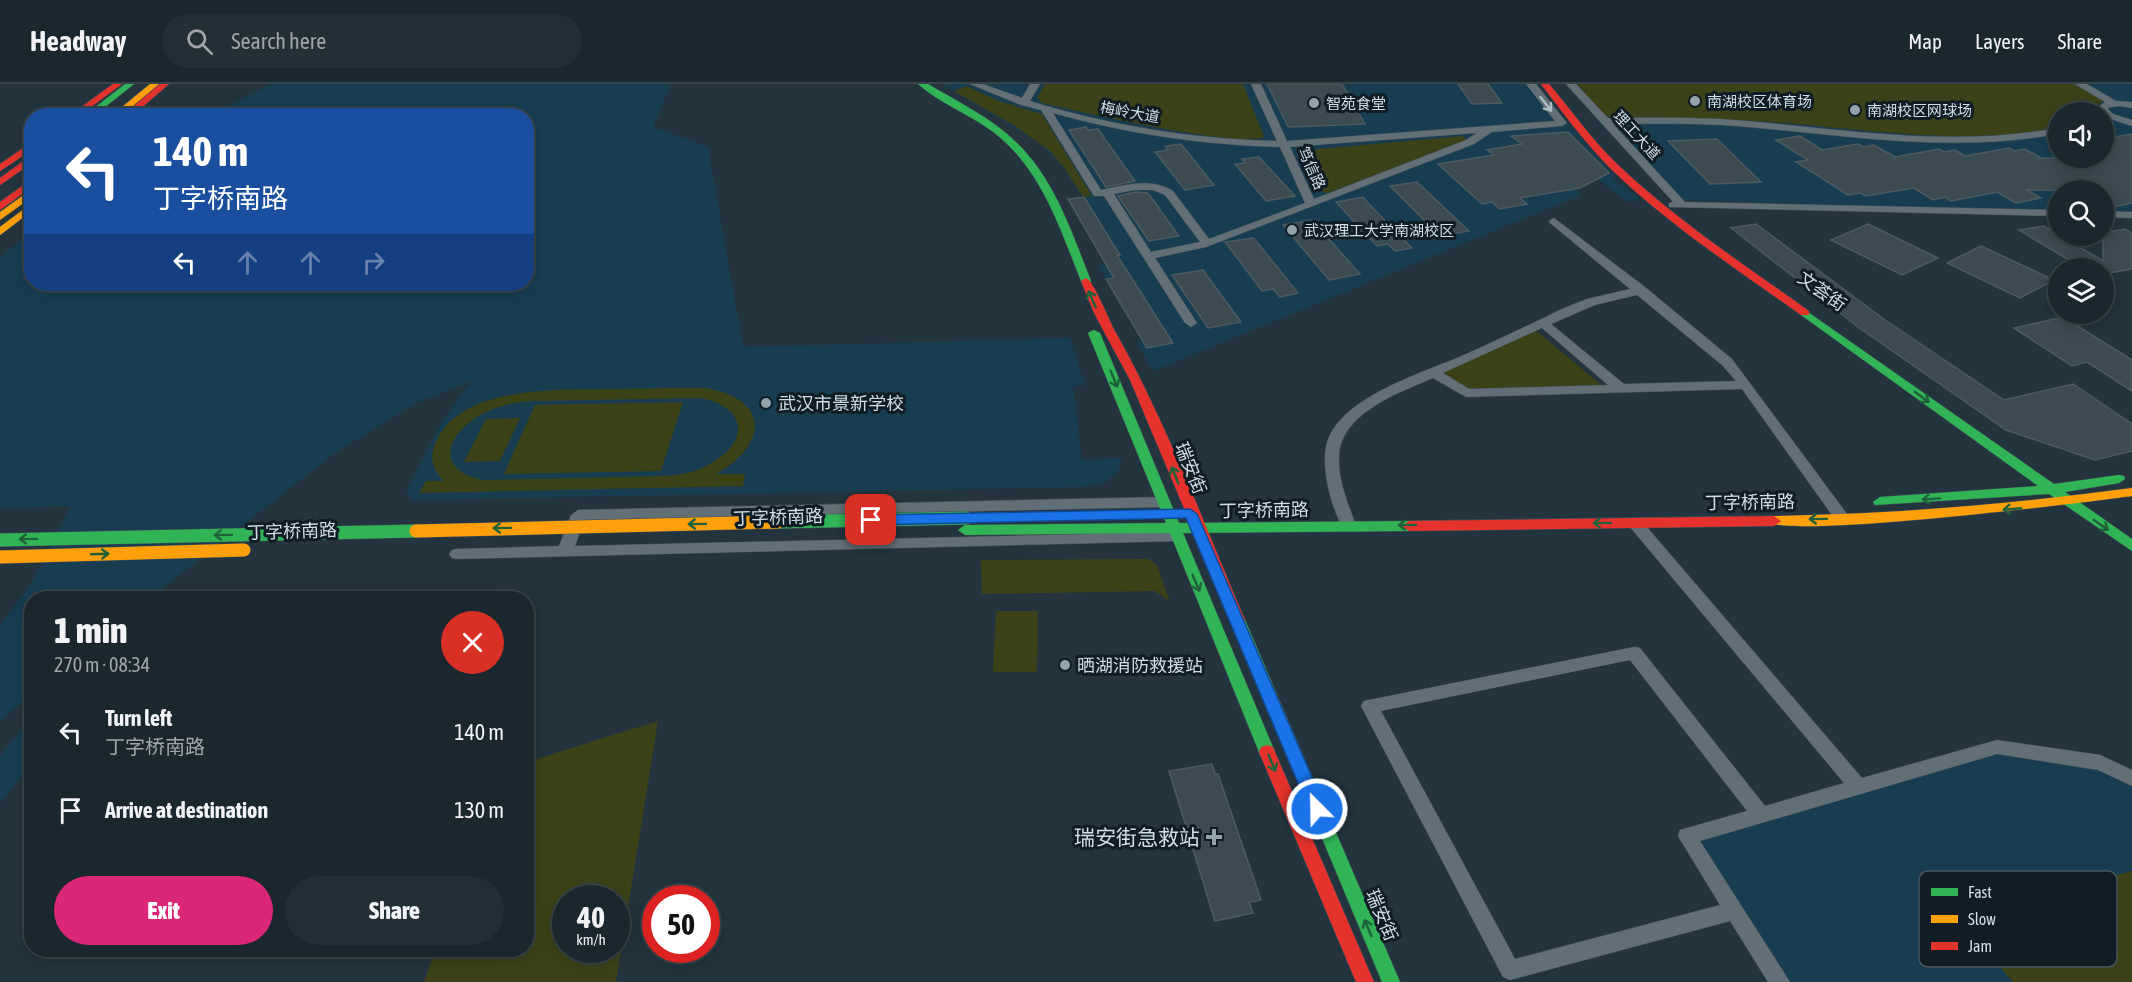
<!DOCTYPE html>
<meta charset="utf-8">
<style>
:root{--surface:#1a272e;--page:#232f36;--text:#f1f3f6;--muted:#9fa5aa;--line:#38444a;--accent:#db2777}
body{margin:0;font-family:"Asap Condensed","Noto Sans SC",sans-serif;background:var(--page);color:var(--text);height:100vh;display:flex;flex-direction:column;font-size:22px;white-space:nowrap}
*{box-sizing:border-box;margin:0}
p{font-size:20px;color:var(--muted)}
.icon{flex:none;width:33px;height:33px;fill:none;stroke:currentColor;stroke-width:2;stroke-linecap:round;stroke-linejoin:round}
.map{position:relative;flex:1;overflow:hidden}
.details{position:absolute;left:24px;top:507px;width:510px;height:366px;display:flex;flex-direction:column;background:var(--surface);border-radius:24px;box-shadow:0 3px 15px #0003,0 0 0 2px var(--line)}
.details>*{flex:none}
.guide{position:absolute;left:24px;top:24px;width:510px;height:183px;border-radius:24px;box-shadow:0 3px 15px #0003,0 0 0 2px var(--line);background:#1a4fa0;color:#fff;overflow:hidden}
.controls{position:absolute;left:2048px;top:18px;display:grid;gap:12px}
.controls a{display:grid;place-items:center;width:66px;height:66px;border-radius:50%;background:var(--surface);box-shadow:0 3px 15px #0003,0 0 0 2px var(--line);font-size:30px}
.speed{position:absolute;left:552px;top:801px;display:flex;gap:12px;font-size:30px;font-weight:700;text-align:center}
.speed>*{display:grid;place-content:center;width:78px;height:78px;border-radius:50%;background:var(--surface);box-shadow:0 3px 15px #0003,0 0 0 2px var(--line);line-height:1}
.speed small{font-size:15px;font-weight:400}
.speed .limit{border:9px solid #d22;background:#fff;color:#111}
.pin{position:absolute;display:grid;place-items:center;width:51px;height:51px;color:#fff;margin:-26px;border-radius:12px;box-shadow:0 3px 9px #0006}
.me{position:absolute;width:66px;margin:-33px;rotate:337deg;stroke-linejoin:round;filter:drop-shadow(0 0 4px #0008)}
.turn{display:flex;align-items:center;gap:21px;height:126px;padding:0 30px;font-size:27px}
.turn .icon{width:78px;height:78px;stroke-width:2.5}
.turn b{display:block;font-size:42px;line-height:51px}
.lanes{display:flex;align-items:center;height:57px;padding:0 30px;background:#0003;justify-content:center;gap:30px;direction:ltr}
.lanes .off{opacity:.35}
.round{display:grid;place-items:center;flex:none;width:63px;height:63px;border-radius:32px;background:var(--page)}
.summary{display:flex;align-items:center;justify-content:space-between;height:102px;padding:0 30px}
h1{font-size:36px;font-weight:800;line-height:45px}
.cta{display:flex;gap:12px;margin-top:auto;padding:12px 30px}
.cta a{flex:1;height:69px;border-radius:36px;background:var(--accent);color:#fff;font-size:24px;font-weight:800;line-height:69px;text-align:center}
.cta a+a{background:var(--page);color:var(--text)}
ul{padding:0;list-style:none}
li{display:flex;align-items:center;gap:18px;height:78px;padding:0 30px}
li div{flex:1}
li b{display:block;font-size:22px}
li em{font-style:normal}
header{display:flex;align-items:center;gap:36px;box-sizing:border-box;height:84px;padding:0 30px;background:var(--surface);border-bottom:2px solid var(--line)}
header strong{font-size:28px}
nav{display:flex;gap:33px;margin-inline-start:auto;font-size:21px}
.search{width:420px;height:54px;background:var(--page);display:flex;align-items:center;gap:15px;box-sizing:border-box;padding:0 21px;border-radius:33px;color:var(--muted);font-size:22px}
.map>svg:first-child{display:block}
.built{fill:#183d51;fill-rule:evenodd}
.green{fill:#3b4217;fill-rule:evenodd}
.building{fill:#3c4a52;stroke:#4c5a62;stroke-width:1.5}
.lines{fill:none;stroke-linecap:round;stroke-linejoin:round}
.street-casing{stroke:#404f57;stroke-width:1}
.fast-casing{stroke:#404f57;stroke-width:1}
.slow-casing{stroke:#404f57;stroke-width:1}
.jam-casing{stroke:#404f57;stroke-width:1}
.street{fill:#636f76;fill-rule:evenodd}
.fast{fill:#30b455;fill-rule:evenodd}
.slow{fill:#ff9f0a;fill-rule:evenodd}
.jam{fill:#e5322d;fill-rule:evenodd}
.fast-bridge-casing{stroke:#404f57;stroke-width:14;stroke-linecap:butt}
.slow-bridge-casing{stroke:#404f57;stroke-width:14;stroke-linecap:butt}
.fast-bridge{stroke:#30b455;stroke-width:13}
.slow-bridge{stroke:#ff9f0a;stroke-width:13}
.oneway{stroke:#aebdc7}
.oneway2{stroke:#1e613b}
.route{fill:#1a73e8;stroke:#114b97;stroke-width:1.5}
.poi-dot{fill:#92a3ae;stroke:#101d25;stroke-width:2}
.labels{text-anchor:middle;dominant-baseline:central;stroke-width:6;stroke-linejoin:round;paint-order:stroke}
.far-poi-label{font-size:15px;fill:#cedfea;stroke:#101d25;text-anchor:start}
.far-street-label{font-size:15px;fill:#cedfea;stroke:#101d25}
.street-label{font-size:18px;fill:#cedfea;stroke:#101d25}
.poi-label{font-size:18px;fill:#cedfea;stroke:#101d25;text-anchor:start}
.near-poi-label{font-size:21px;fill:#cedfea;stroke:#101d25;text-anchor:end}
.key{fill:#101d25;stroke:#495760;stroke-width:1.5}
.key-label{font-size:16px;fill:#cedfea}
</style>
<header>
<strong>Headway</strong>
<div class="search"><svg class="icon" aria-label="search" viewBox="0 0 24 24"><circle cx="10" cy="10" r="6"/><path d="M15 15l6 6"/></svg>Search here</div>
<nav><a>Map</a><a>Layers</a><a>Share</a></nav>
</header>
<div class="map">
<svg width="2132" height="898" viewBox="0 0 2132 898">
<rect width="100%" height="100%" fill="#23343e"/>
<g class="built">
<polygon points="271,0 671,0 653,43 708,63 743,263 1070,254 1085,301 1073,302 1082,376 1122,374 1119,386 1106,398 1081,403 412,416 406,407 443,336 472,297 416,319 335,369 150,514 32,514 31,611 0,637 0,541 32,498 71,422 0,424 0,174 31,147 32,200 526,200 526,32 210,31"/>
<polygon points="942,0 1537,0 1571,43 1615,93 1612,94 1641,116 1628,118 1597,95 1578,106 1579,112 1153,287 1137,258 1143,257 1098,181 1106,180 1068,115 1082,113 1063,82 1040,59"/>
<path d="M1566,0H2132V129L2103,128V106H2058V127L1675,116L1603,43ZM2058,28H2103V74H2058Z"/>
<polygon points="31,635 31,680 0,719 0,672"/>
<polygon points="1997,663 2100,679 2132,694 2132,898 1780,898 1687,752"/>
</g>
<g class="green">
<path d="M1045,0H1243L1264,53C1241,65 1076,27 1042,19L1037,14Z"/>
<path d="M1577,0H2074L2104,17L2097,21L2099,28H2058V43C1975,60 1890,49 1807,41C1741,35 1676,33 1610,33L1603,31Z"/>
<polygon points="966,2 999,17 1042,30 1092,112 1083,113 1063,82 1050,67 1015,42 954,7"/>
<polygon points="1463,52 1467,56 1327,109 1314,104 1297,67"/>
<polygon points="1533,244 1605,304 1466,309 1434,289"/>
<path d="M706,304C771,316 768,361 716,390H745L743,402L419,409L426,397H444C433,387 429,374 435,360C459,301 558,306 610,305C642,305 674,303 706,304ZM700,314C743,321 753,355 713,378C698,388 682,391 664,392L483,396C430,385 449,346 486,328C501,321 516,318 532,317Z"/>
<polygon points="683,318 661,387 504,390 535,321"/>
<polygon points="520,334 500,377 464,378 486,335"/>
<polygon points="1148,475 1157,481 1170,518 1155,507 982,510 981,476"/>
<polygon points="996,527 1038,527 1037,588 993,588"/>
<path d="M658,637L616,898H424L435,866H526L527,678ZM566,814H616V866H566Z"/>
<path d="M2132,787V898H2013C1990,872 1983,863 1982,828Z"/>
</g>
<g class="building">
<polygon points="1267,0 1342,0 1365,40 1288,43"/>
<polygon points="1458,0 1488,0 1502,19 1472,20"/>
<polygon points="1086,43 1088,46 1098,45 1135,97 1106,103 1069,46"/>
<polygon points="1568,48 1609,89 1580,104 1520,114 1527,120 1499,125 1492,118 1482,120 1438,80 1494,71 1487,66 1522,60 1511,52"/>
<polygon points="2132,50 2132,119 2114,123 2103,117 2103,106 2027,106 2041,114 2016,119 1997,108 1951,117 1945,113 1933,116 1914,104 1866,112 1860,109 1848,111 1796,78 1808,76 1776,56 1800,52 1822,66 1858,60 1863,63 1874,61 1895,73 1939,65 1944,68 1955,66 1965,72 2009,64 2014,67 2025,65 2041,74 2103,74 2103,55"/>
<polygon points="1717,55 1761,98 1710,100 1668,57"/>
<polygon points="1181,60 1214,101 1185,106 1155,68 1168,66 1165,62"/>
<polygon points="1259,73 1295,112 1266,117 1235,80 1245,79 1242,75"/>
<polygon points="1417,98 1469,147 1440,152 1390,102"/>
<polygon points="1135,108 1148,109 1179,152 1149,157 1118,112"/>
<polygon points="1084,113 1120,171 1117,171 1173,259 1147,264 1106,195 1114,194 1068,115"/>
<polygon points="1363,113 1367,118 1412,164 1395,167 1388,160 1377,162 1336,118"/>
<polygon points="1312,136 1360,190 1329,196 1283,141"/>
<polygon points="1756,140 1885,236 2004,316 2073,300 2132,340 2132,367 2095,376 2006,346 1858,243 1731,144"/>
<polygon points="1868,140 1938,174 1902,191 1831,156"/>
<polygon points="2044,142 2103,177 2103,149 2125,145 2132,149 2132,185 2103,190 2103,184 2082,184 2019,146"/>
<polygon points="1253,154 1257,158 1298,209 1280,213 1273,205 1262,207 1225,158"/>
<polygon points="1981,162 2054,196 2020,214 1947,179"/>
<polygon points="1203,186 1241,238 1208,244 1172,191"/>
<polygon points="2063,233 2132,276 2132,307 2087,278 2072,282 2014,244"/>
<polygon points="1212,680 1215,690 1218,690 1261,816 1249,818 1253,829 1215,837 1169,687"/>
</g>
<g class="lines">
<defs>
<g id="street">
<path d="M970,0H983L1022,14L1030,0H1040L1030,17C1111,42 1193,55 1277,57L1251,0H1261L1287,57L1555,37L1526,0H1536L1567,39L1562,42L1492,48L1474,60L1206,163L1155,174L1197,239L1191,243L1185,239L1104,112H1094L1041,26L1021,21ZM1053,29C1128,50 1202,61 1280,63L1305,119L1209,155L1173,107C1151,93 1124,101 1101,106ZM1477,49L1466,56L1314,115L1290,63ZM1135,106H1153L1165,111L1200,158L1151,168L1114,110Z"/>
<path d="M1566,0H1576L1608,34C1650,34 1693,33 1735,36C1845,45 1948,64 2058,44V50C1948,70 1846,51 1736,42C1695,39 1654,40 1613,40L1685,118L2058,126V132L1669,123V119L1673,118Z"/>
<polygon points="2075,0 2087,0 2116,17 2132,18 2132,24 2119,22 2107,24 2113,30 2132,36 2132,42 2107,34 2097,24 2105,18"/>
<polygon points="2103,127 2132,128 2132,134 2103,133"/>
<path d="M1554,134L1645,203L1732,275L1847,430L1849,434L1847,438H1837L1742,305L1466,313L1433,294C1398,309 1339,330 1339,374C1338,398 1349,421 1356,442L1349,447L1344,446C1331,424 1318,377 1329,353C1349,310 1423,289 1464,271C1498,256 1531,240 1564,224L1587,215L1630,205L1550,139L1549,137ZM1637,211L1722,281L1736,297L1624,300L1551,240L1595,221ZM1542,244L1608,301L1469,305L1443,289Z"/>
<polygon points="1163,413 1170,418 1163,423 584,436 575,462 1177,448 1182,449 1185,453 1182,457 457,475 452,474 449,470 452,466 457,465 559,462 571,431 578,426"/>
<path d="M1635,434L1640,435L1862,694L1997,656L2100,671L2132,686V702L2098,686L1997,670L1700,757L1790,898H1768L1730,837L1510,896L1503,893L1361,622L1364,617L1634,563L1640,564L1765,722L1844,699L1630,443L1628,439L1630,435ZM1630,576L1747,727L1687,744L1680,746L1678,752L1720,821L1515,875L1381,627Z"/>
</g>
<g id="fast">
<polygon points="125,0 134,0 94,32 84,32"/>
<path d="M918,0H928C958,18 992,34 1017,59C1055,96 1072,149 1091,197L1090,199L1086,200L1081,197C1059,142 1041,84 992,47C969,30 939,19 918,0Z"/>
<polygon points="1805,226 2054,400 2119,391 2124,392 2125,395 2119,399 2065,408 2132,455 2132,467 2049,410 1875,421 1873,418 1880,413 2038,402 1801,231 1801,227"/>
<polygon points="1094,246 1100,249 1179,439 1409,437 1416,442 1409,447 1183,449 1275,668 1273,673 1267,675 1261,673 1259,668 1170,449 965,451 958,446 965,441 1166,439 1088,249"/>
<polygon points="1238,530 1243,532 1245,536 1400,898 1382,898 1231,536 1233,532"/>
</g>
<g id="slow">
<polygon points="150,0 159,0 121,32 111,32"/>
<polygon points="32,105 32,113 0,136 0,128"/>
<polygon points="32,119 32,127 0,151 0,143"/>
<path d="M2132,404V412C2090,418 1782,456 1767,437L1774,432C1894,430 2013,420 2132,404Z"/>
</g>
<g id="jam">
<polygon points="113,0 122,0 79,32 69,32"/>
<polygon points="160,0 169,0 132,32 122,32"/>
<path d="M1541,0H1549C1572,27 1592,56 1617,80C1676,136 1743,180 1809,227V231H1801C1735,184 1666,139 1608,82C1584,57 1562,28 1541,0Z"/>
<polygon points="32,58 32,66 0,87 0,80"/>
<polygon points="32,71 32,79 0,101 0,94"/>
<polygon points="32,95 32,103 0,126 0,118"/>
<path d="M1086,194C1094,197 1110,239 1116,249C1167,340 1204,440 1245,536L1243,540H1233L1231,536L1130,296L1094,229L1081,197Z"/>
<polygon points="1774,432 1781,437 1774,442 1409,447 1402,442 1409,437"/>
<polygon points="1267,661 1273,663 1275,668 1374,898 1356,898 1259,668 1261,663"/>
</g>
</defs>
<use href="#street" class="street-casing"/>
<use href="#fast" class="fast-casing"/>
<use href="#slow" class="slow-casing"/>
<use href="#jam" class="jam-casing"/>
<use href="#street" class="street"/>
<use href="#fast" class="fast"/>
<use href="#slow" class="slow"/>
<use href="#jam" class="jam"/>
<defs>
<g id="fast-bridge">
<polyline points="778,438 966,434"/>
<polyline points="0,456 416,447"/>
</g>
<g id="slow-bridge">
<polyline points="416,447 778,438"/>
<polyline points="0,473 244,466"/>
</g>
</defs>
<use href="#fast-bridge" class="fast-bridge-casing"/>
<use href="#slow-bridge" class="slow-bridge-casing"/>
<use href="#fast-bridge" class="fast-bridge"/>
<use href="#slow-bridge" class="slow-bridge"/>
</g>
<defs><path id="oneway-shaft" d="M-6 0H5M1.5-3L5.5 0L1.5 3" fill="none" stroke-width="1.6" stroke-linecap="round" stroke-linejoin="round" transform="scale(1.5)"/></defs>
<use class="oneway" href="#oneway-shaft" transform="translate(1546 20) rotate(52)"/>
<g class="oneway2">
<use href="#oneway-shaft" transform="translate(1092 215) rotate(-114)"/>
<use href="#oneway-shaft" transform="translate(1114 295) rotate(68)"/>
<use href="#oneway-shaft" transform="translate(1922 313) rotate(36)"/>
<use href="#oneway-shaft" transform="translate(1175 391) rotate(-112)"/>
<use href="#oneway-shaft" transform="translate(1931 415) rotate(176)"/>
<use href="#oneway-shaft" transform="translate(2012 425) rotate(175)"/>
<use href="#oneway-shaft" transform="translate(1818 435) rotate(179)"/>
<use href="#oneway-shaft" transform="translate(1602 439) rotate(179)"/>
<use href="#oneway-shaft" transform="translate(697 440) rotate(179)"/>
<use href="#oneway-shaft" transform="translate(1407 441) rotate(179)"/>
<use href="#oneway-shaft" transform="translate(2101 441) rotate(35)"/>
<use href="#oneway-shaft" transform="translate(502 444) rotate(179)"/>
<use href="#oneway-shaft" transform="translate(223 451) rotate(179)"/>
<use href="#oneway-shaft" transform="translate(28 455) rotate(179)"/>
<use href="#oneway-shaft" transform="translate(100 470) rotate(-2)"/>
<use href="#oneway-shaft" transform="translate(1196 499) rotate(67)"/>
<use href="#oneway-shaft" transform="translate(1272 679) rotate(67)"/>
<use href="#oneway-shaft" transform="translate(1368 844) rotate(-113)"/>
</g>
<polygon class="route" points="1190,425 1197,430 1326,725 1323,731 1317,733 1311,731 1309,725 1186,434 871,441 865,436 871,431"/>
<g class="poi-dot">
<circle cx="1695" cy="17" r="6"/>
<circle cx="1314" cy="19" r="6"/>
<circle cx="1855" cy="26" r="6"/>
<circle cx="1292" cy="146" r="6"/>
<circle cx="766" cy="319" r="6"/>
<circle cx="1065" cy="581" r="6"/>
<path d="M1211 744h6v6h6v6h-6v6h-6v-6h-6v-6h6z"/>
</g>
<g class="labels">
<g class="far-poi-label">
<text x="1707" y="17">南湖校区体育场</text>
<text x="1326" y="19">智苑食堂</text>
<text x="1867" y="26">南湖校区网球场</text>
<text x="1304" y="146">武汉理工大学南湖校区</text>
</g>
<g class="far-street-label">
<text transform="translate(1130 28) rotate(10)">梅岭大道</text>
<text transform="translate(1637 51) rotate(47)">理工大道</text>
<text transform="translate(1312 84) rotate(66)">笃信路</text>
</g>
<g class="street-label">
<text transform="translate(1822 207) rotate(35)">文荟街</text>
<text transform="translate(1191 384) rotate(68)">瑞安街</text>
<text transform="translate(1750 418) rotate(-1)">丁字桥南路</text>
<text transform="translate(1264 426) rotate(-1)">丁字桥南路</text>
<text transform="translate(778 433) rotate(-2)">丁字桥南路</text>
<text transform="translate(292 447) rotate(-2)">丁字桥南路</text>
<text transform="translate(1382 831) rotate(67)">瑞安街</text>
</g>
<g class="poi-label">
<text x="778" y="319">武汉市景新学校</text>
<text x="1077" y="581">晒湖消防救援站</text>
</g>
<g class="near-poi-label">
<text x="1200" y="753">瑞安街急救站</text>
</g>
</g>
<rect x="1919" y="787" width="198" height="96" rx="9" class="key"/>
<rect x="1931" y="804" width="27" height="8" fill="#30b455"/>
<rect x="1931" y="831" width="27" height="8" fill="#ff9f0a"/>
<rect x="1931" y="858" width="27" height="8" fill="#e5322d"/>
<g class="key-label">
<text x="1968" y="814">Fast</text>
<text x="1968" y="841">Slow</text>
<text x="1968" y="868">Jam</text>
</g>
</svg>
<div class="controls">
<a><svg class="icon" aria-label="sound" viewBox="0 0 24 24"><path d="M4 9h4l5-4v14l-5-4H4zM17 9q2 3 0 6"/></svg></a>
<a><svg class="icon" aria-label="search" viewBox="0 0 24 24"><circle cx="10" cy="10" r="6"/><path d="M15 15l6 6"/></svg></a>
<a><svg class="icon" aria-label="layers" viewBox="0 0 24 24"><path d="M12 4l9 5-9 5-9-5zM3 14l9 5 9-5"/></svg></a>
</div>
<div class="speed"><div>40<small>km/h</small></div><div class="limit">50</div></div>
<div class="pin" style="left:871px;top:436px;background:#d93025"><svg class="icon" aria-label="arrive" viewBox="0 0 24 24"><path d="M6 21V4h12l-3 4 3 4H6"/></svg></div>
<svg class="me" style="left:1317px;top:725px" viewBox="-20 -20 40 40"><circle r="17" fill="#1a73e8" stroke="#fff" stroke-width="3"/><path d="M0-11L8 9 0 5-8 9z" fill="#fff"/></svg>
<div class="guide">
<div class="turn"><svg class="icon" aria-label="left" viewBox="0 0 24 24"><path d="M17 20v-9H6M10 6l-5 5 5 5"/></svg><div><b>140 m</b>丁字桥南路</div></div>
<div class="lanes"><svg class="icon" aria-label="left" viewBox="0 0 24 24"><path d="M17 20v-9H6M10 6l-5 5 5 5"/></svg><svg class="icon off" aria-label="ahead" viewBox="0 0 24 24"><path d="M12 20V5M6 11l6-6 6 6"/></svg><svg class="icon off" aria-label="ahead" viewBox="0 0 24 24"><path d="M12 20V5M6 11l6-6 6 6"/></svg><svg class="icon off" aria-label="right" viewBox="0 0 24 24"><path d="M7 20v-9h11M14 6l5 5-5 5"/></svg></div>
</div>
<section class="details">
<div class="summary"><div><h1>1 min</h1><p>270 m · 08:34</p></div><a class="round" style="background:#d93025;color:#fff"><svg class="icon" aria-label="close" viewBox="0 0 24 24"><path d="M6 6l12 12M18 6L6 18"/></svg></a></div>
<ul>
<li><svg class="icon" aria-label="left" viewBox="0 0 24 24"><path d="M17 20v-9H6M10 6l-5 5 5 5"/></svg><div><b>Turn left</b><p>丁字桥南路</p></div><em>140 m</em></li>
<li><svg class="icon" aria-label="arrive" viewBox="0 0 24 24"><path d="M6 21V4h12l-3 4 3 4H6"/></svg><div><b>Arrive at destination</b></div><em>130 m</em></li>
</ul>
<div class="cta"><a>Exit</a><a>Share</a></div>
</section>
</div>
